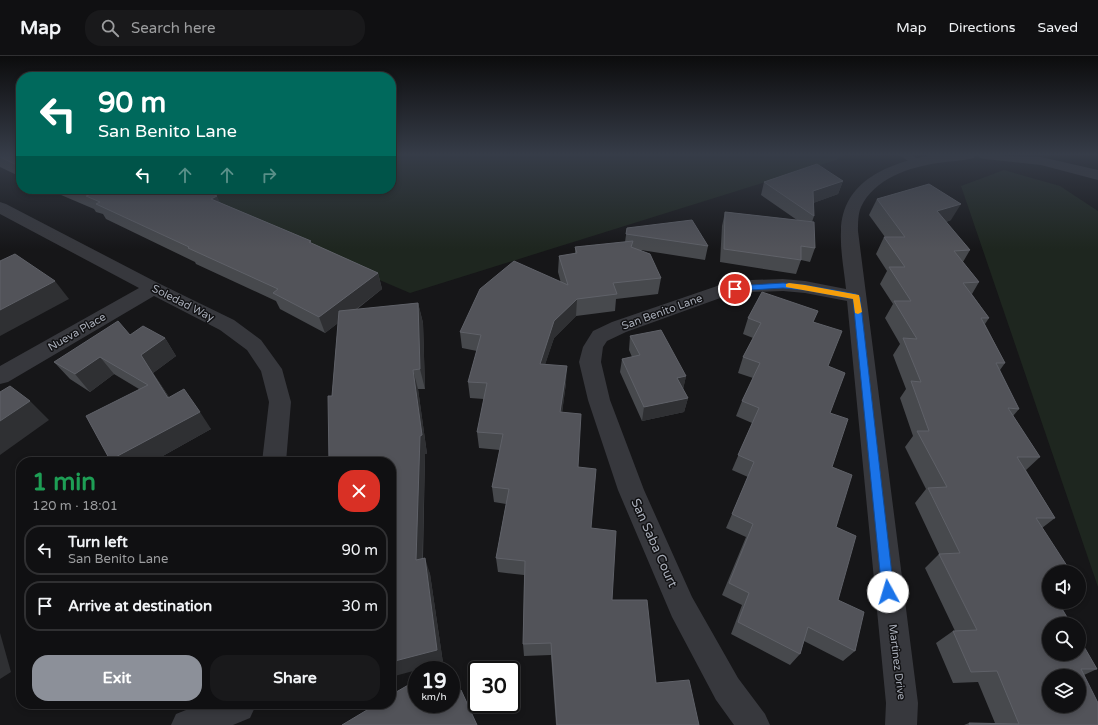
<!DOCTYPE html>
<meta charset="utf-8">
<style>
:root{--surface:#101012;--page:#19191b;--text:#f1f3f6;--muted:#9c9d9f;--line:#303032;--accent:#8c9099}
body{margin:0;font-family:"Varela Round",sans-serif;background:var(--page);color:var(--text);height:100vh;display:flex;flex-direction:column;font-size:15px;white-space:nowrap}
*{box-sizing:border-box;margin:0}
p{font-size:13px;color:var(--muted)}
.icon{flex:none;width:22px;height:22px;fill:none;stroke:currentColor;stroke-width:2;stroke-linecap:round;stroke-linejoin:round}
.map{position:relative;flex:1;overflow:hidden}
.panel{position:absolute;left:16px;top:401px;width:380px;height:252px;display:flex;flex-direction:column;background:var(--surface);border-radius:16px;box-shadow:0 2px 6px #0003,0 0 0 1px var(--line)}
.panel>*{flex:none}
.guide{position:absolute;left:16px;top:16px;width:380px;height:122px;border-radius:16px;box-shadow:0 2px 6px #0003,0 0 0 1px var(--line);background:#00695c;color:#fff;overflow:hidden}
.buttons{position:absolute;left:1042px;top:509px;display:grid;gap:8px}
.buttons a{display:grid;place-items:center;width:44px;height:44px;border-radius:50%;background:var(--surface);box-shadow:0 2px 6px #0003,0 0 0 1px var(--line);font-size:20px}
.speed{position:absolute;left:408px;top:605px;display:flex;gap:8px;font-size:20px;font-weight:700;text-align:center}
.speed>*{display:grid;place-content:center;width:52px;height:52px;border-radius:50%;background:var(--surface);box-shadow:0 2px 6px #0003,0 0 0 1px var(--line);line-height:1}
.speed small{font-size:10px;font-weight:400}
.speed .limit{border:2px solid #111;border-radius:6px;background:#fff;color:#111}
.pin{position:absolute;display:grid;place-items:center;width:34px;height:34px;color:#fff;margin:-17px;border:2px solid #fff;border-radius:50%;box-shadow:0 1px 4px #0007}
.me{position:absolute;width:44px;margin:-22px;rotate:354deg;stroke-linejoin:round;filter:drop-shadow(0 0 3px #0008)}
.turn{display:flex;align-items:center;gap:14px;height:84px;padding:0 16px;font-size:18px}
.turn .icon{width:52px;height:52px;stroke-width:2.5}
.turn b{display:block;font-size:28px;line-height:34px}
.lanes{display:flex;align-items:center;height:38px;padding:0 16px;background:#0003;justify-content:center;gap:20px;direction:ltr}
.lanes .off{opacity:.35}
.round{display:grid;place-items:center;flex:none;width:42px;height:42px;border-radius:16px;background:var(--page)}
.summary{display:flex;align-items:center;justify-content:space-between;height:68px;padding:0 16px}
h1{font-size:24px;font-weight:800;line-height:30px;color:#1e9e55}
.cta{display:flex;gap:8px;margin-top:auto;padding:8px 16px}
.cta a{flex:1;height:46px;border-radius:16px;background:var(--accent);color:#fff;font-size:16px;font-weight:800;line-height:46px;text-align:center}
.cta a+a{background:var(--page);color:var(--text)}
ul{padding:0;list-style:none}
li{display:flex;align-items:center;gap:12px;height:50px;margin:0 8px 6px;padding:0 8px;border:2px solid var(--line);border-radius:16px}
li div{flex:1}
li b{display:block;font-size:15px}
li em{font-style:normal}
header{display:flex;align-items:center;gap:24px;box-sizing:border-box;height:56px;padding:0 20px;background:var(--surface);border-bottom:1px solid var(--line)}
header strong{font-size:19px}
nav{display:flex;gap:22px;margin-inline-start:auto;font-size:14px}
.search{width:280px;height:36px;background:var(--page);display:flex;align-items:center;gap:10px;box-sizing:border-box;padding:0 14px;border-radius:16px;color:var(--muted);font-size:15px}
.map>svg:first-child{display:block}
.green{fill:#1e261f}
.lines{fill:none;stroke-linecap:round;stroke-linejoin:round}
.service{fill:#37383d;fill-rule:evenodd}
.minor{fill:#37383d;fill-rule:evenodd}
.wall{fill:#47494d}
.shaded-wall{fill:#2f3033}
.building{fill:#525359;stroke:#5f6168;fill-rule:evenodd}
.route{fill:#1a73e8;stroke:#114b97}
.slow{fill:#f59e0b}
.labels{text-anchor:middle;dominant-baseline:central;stroke-width:3;stroke-linejoin:round;paint-order:stroke}
.street-label{font-size:11px;fill:#a8adb8;stroke:#111113}
.near-street-label{font-size:13px;fill:#a8adb8;stroke:#111113}
</style>
<header>
<strong>Map</strong>
<div class="search"><svg class="icon" aria-label="search" viewBox="0 0 24 24"><circle cx="10" cy="10" r="6"/><path d="M15 15l6 6"/></svg>Search here</div>
<nav><a>Map</a><a>Directions</a><a>Saved</a></nav>
</header>
<div class="map">
<svg width="1098" height="669" viewBox="0 0 1098 669">
<rect width="100%" height="100%" fill="#161618"/>
<g class="green">
<polygon points="391,99 845,99 836,104 410,237 166,133 391,133"/>
<polygon points="1004,114 1060,130 1098,155 1098,531 961,130"/>
</g>
<g class="lines">
<polygon class="service" points="899,99 912,99 922,106 921,108 913,108"/>
<g class="minor">
<path d="M932,99H976L974,102C962,105 950,105 938,107C909,111 874,123 861,151C858,158 858,167 858,175L918,647L917,669H885L886,647L847,245L805,237L783,235L751,236L723,241L626,276L607,285L603,291L601,306L610,344L644,434L692,541L738,622L765,658L770,669H734L716,644L672,561L618,434L588,344L579,306L583,291L593,275L612,266L720,229L751,224L783,223L805,225L846,233C844,214 840,194 841,175C842,124 890,107 932,99Z"/>
<polygon points="978,99 1041,101 1098,114 1098,124 1041,109 985,103 980,102"/>
<polygon points="0,146 6,148 156,226 234,264 261,284 282,313 291,346 286,406 262,406 269,346 261,315 247,294 220,274 154,240 8,326 0,328 0,310 139,232 0,158"/>
<polygon points="201,648 254,648 255,651 250,662 233,669 171,669 176,658"/>
</g>
</g>
<g class="wall">
<polygon points="0,99 21,99 21,121 0,111"/>
<polygon points="843,125 838,138 813,147 814,160 812,166 815,192 810,206 801,204 796,218 720,206 722,170 725,156 797,164 761,139 764,126"/>
<polygon points="47,133 201,133 221,147 311,185 311,187 378,217 382,233 356,254 418,247 423,267 425,333 418,333 427,398 425,398 423,502 430,518 443,607 332,340 338,267 325,277 280,253 276,245 196,208 195,206 106,163 103,158 96,156 94,153"/>
<polygon points="877,143 951,164 946,166 970,194 963,206 979,226 972,238 989,262 985,268 1005,307 1000,314 1019,353 1013,360 1040,401 1026,414 1055,462 1042,472 1049,516 1049,546 1097,613 1084,619 1098,669 964,669 969,667 995,667 978,626 953,627 936,587 953,575 955,575 925,512 939,498 915,447 926,433 905,391 913,380 900,342 906,333 893,299 900,288 885,262 893,248 880,228 887,215 876,198 884,181 885,181 869,159"/>
<polygon points="627,172 708,190 705,204 641,194 661,222 658,238 616,243 615,255 576,260 554,282 545,308 566,327 562,356 578,411 591,472 612,544 656,627 699,669 556,669 551,599 524,600 523,588 524,519 498,516 496,502 506,448 494,446 492,431 500,394 479,392 477,376 484,343 470,342 468,326 477,295 462,292 460,276 561,227 558,216 559,200 575,198 575,191 625,186"/>
<polygon points="748,262 813,266 828,310 832,411 836,471 838,544 855,595 843,605 804,585 800,598 790,609 731,578 742,549 722,539 746,481 726,472 748,421 732,414 752,367 736,360 742,345 753,322 738,317 743,301 753,282 743,278"/>
<polygon points="130,279 165,282 176,300 153,317 169,341 211,373 152,406 112,406 110,404 139,333 114,318 90,336 70,323 54,306"/>
<polygon points="630,280 686,320 683,333 688,342 684,356 642,365 620,316 622,303 632,301 629,294"/>
</g>
<g class="shaded-wall">
<polygon points="843,125 838,138 808,149 813,135"/>
<polygon points="217,140 224,155 211,143"/>
<polygon points="961,148 951,164 928,172 937,155"/>
<polygon points="378,217 382,233 325,277 319,261"/>
<polygon points="55,225 69,243 0,280 0,254"/>
<polygon points="577,243 576,260 554,282 540,324 540,308 554,265"/>
<polygon points="418,247 423,267 425,333 420,313"/>
<polygon points="165,282 176,300 153,317 181,359 168,342 141,299"/>
<polygon points="100,301 114,318 90,336 75,318"/>
<polygon points="567,310 566,327 560,373 560,356"/>
<polygon points="413,314 418,333 427,398 425,398 422,520 416,504 420,380"/>
<polygon points="686,320 683,334 677,322"/>
<polygon points="688,342 684,356 642,365 644,351"/>
<polygon points="30,345 49,364 0,399 0,365"/>
<polygon points="200,356 211,373 152,406 112,406 110,404"/>
<polygon points="425,502 430,518 443,607 391,621 391,606"/>
<polygon points="0,577 11,616 0,623"/>
</g>
<g class="building">
<polygon points="0,99 21,99 21,111 0,101"/>
<polygon points="817,108 843,125 813,135 814,160 764,126"/>
<path d="M929,128L961,148L937,155L970,194L954,195L979,226L963,227L989,262H981L1005,307H996L1019,353L1008,352L1040,401H1017L1055,462H1036L1071,516H1049V546H1058L1071,568H1049V598H1079V582L1097,613H1081L1098,647V669H970L969,667L1019,668L997,615L971,616L953,575L977,574L939,498L960,497L928,432L947,431L917,375H929L911,325L921,326L903,282L917,283L894,245H911L889,211H905L884,181H905L877,143ZM1049,620H1079V650H1049Z"/>
<polygon points="74,133 201,133 217,140 211,143 311,185 309,186 378,217 319,261 273,237 278,233 188,192 189,191 96,148 100,146 86,140 89,139"/>
<polygon points="725,156 814,166 815,192 801,190 801,204 724,193"/>
<polygon points="692,164 708,190 626,178 627,172"/>
<polygon points="633,185 631,191 650,198 661,222 613,227 617,238 577,243 554,265 540,308 567,310 560,356 581,358 578,411 596,413 591,472 616,475 612,544 647,544 656,627 689,624 699,669 557,669 551,587 523,588 525,505 496,502 509,433 492,431 503,378 477,376 487,327 468,326 481,279 460,276 480,233 514,205 568,229 559,200 577,197 575,191"/>
<polygon points="15,198 55,225 0,254 0,205"/>
<polygon points="762,236 818,255 813,266 842,275 828,310 845,317 830,357 848,363 832,411 852,419 836,471 856,480 838,544 864,556 855,595 808,571 800,598 738,566 749,537 729,527 753,468 732,458 754,406 738,399 759,352 742,345 760,307 743,301 761,267 748,262"/>
<polygon points="418,247 420,313 413,314 422,379 420,380 416,504 425,502 437,594 391,606 391,406 329,406 328,340 332,340 339,255"/>
<polygon points="118,265 130,279 143,270 165,282 141,299 168,342 184,333 200,356 110,404 86,360 148,329 100,301 75,318 54,306"/>
<polygon points="661,274 686,320 677,322 688,342 644,351 622,303 640,299 630,280"/>
<polygon points="10,330 30,345 0,365 0,336"/>
<polygon points="190,404 189,406 175,406"/>
<polygon points="439,610 440,614 433,614"/>
<polygon points="417,624 417,648 451,648 451,640 461,634 477,669 342,669 377,648 391,648 391,639"/>
</g>
<linearGradient id="sky" x2="0" y2="1"><stop stop-color="#0c0c0d"/><stop offset="0.51" stop-color="#363c48"/><stop offset="1" stop-color="#363c48" stop-opacity="0"/></linearGradient>
<rect width="1098" height="193" fill="url(#sky)"/>
<polygon class="route" points="783,227 805,229 856,238 860,241 894,536 892,540 888,541 884,540 882,536 853,243 805,234 783,232 735,235 732,233 735,230"/>
<polygon class="slow" points="789,227 805,229 859,239 862,256 858,258 855,257 853,243 786,231 786,228"/>
<g class="labels">
<g class="street-label">
<text transform="translate(183 247) rotate(27)">Soledad Way</text>
<text transform="translate(662 256) rotate(-20)">San Benito Lane</text>
<text transform="translate(77 276) rotate(-30)">Nueva Place</text>
<text transform="translate(897 606) rotate(83)">Martinez Drive</text>
</g>
<g class="near-street-label">
<text transform="translate(654 487) rotate(66)">San Saba Court</text>
</g>
</g>
</svg>
<div class="buttons">
<a><svg class="icon" aria-label="sound" viewBox="0 0 24 24"><path d="M4 9h4l5-4v14l-5-4H4zM17 9q2 3 0 6"/></svg></a>
<a><svg class="icon" aria-label="search" viewBox="0 0 24 24"><circle cx="10" cy="10" r="6"/><path d="M15 15l6 6"/></svg></a>
<a><svg class="icon" aria-label="layers" viewBox="0 0 24 24"><path d="M12 4l9 5-9 5-9-5zM3 14l9 5 9-5"/></svg></a>
</div>
<div class="speed"><div>19<small>km/h</small></div><div class="limit">30</div></div>
<div class="pin" style="left:735px;top:233px;background:#d93025"><svg class="icon" aria-label="arrive" viewBox="0 0 24 24"><path d="M6 21V4h12l-3 4 3 4H6"/></svg></div>
<svg class="me" style="left:888px;top:536px" viewBox="-20 -20 40 40"><circle r="19" fill="#fff"/><path d="M0-13L10 11 0 6-10 11z" fill="#1a73e8"/></svg>
<div class="guide">
<div class="turn"><svg class="icon" aria-label="left" viewBox="0 0 24 24"><path d="M17 20v-9H6M10 6l-5 5 5 5"/></svg><div><b>90 m</b>San Benito Lane</div></div>
<div class="lanes"><svg class="icon" aria-label="left" viewBox="0 0 24 24"><path d="M17 20v-9H6M10 6l-5 5 5 5"/></svg><svg class="icon off" aria-label="ahead" viewBox="0 0 24 24"><path d="M12 20V5M6 11l6-6 6 6"/></svg><svg class="icon off" aria-label="ahead" viewBox="0 0 24 24"><path d="M12 20V5M6 11l6-6 6 6"/></svg><svg class="icon off" aria-label="right" viewBox="0 0 24 24"><path d="M7 20v-9h11M14 6l5 5-5 5"/></svg></div>
</div>
<section class="panel">
<div class="summary"><div><h1>1 min</h1><p>120 m · 18:01</p></div><a class="round" style="background:#d93025;color:#fff"><svg class="icon" aria-label="close" viewBox="0 0 24 24"><path d="M6 6l12 12M18 6L6 18"/></svg></a></div>
<ul>
<li><svg class="icon" aria-label="left" viewBox="0 0 24 24"><path d="M17 20v-9H6M10 6l-5 5 5 5"/></svg><div><b>Turn left</b><p>San Benito Lane</p></div><em>90 m</em></li>
<li><svg class="icon" aria-label="arrive" viewBox="0 0 24 24"><path d="M6 21V4h12l-3 4 3 4H6"/></svg><div><b>Arrive at destination</b></div><em>30 m</em></li>
</ul>
<div class="cta"><a>Exit</a><a>Share</a></div>
</section>
</div>
